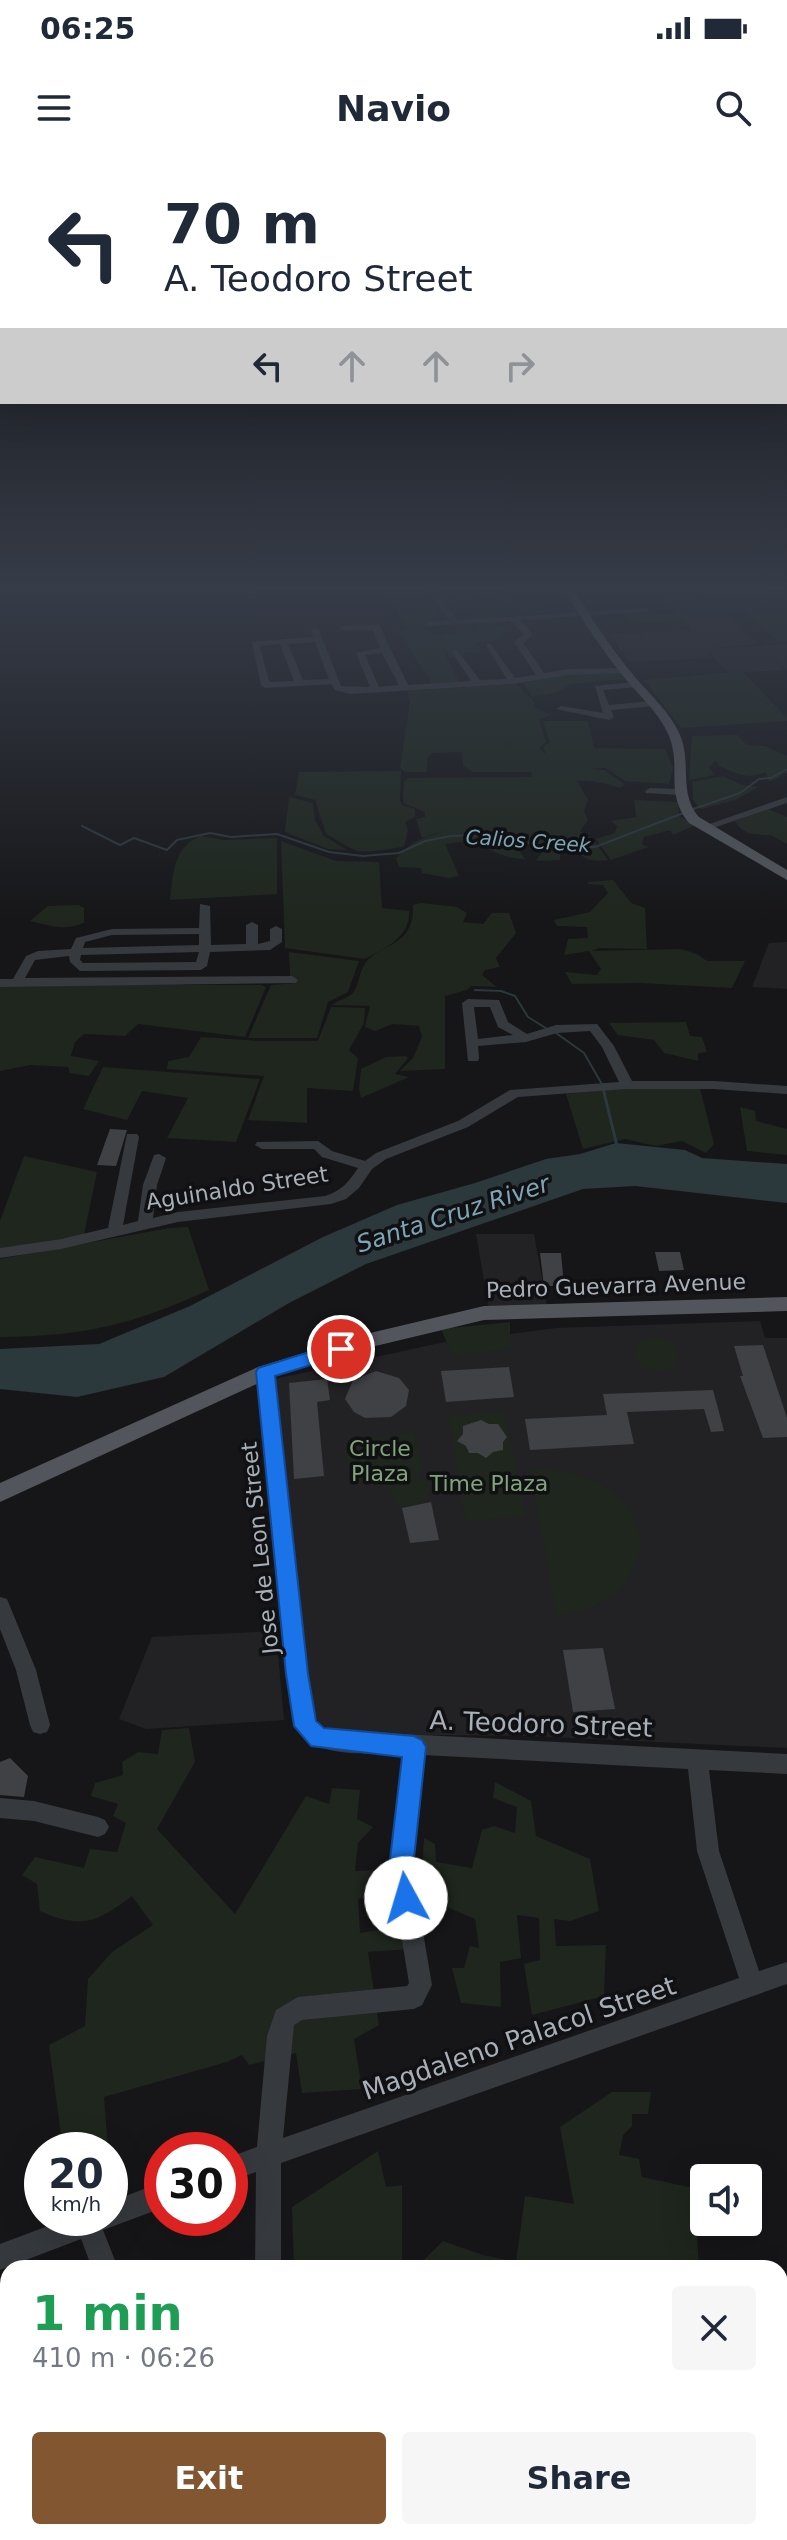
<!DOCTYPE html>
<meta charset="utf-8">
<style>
:root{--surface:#fff;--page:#f6f6f7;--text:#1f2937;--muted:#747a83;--accent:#825631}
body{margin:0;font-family:"DejaVu Sans",sans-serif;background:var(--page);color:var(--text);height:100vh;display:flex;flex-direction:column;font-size:30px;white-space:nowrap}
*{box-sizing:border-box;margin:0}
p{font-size:26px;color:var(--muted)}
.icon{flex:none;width:44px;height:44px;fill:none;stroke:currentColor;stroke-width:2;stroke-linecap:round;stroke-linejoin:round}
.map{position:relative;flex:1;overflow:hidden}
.drawer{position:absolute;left:0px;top:2100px;width:788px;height:280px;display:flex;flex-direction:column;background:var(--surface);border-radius:24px 24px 0 0;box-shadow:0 8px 32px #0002}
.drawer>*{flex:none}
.banner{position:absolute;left:0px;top:0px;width:788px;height:244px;box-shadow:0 8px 32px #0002;background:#fff;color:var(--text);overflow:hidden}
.controls{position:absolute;left:690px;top:2004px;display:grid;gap:16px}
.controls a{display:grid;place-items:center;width:72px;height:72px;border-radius:8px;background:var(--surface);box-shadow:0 8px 32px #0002;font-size:40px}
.speed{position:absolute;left:24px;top:1972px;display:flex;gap:16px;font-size:40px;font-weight:700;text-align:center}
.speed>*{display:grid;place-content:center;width:104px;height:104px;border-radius:50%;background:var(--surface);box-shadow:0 8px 32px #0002;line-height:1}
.speed small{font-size:20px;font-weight:400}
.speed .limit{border:12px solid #d22;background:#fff;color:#111}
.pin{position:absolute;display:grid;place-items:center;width:68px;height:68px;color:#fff;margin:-34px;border:4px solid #fff;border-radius:50%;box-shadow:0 2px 8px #0007}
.me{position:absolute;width:88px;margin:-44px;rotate:354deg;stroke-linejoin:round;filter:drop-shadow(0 0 6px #0008)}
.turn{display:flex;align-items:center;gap:28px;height:168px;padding:0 32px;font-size:36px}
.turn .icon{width:104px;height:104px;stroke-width:2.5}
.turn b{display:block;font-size:56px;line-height:68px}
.lanes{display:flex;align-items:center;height:76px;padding:0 32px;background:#0003;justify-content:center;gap:40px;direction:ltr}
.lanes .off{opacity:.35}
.round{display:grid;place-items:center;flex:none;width:84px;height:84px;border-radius:8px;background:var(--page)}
.head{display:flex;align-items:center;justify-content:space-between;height:136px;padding:0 32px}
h1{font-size:48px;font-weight:700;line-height:60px;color:#1e9e55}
.button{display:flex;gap:16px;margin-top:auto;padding:16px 32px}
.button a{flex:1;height:92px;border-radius:8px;background:var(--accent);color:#fff;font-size:32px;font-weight:700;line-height:92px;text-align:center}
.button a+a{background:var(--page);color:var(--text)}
.status{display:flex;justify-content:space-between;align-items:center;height:56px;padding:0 40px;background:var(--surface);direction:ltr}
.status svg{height:22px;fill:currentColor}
header{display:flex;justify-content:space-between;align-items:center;height:104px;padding:0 32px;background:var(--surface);font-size:36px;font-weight:700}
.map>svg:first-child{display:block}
.built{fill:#222225}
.green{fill:#1e261d}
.water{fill:#2b383c}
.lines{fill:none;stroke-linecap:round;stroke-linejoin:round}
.stream-far1{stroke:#2b383c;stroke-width:2}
.stream{stroke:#2b383c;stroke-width:3}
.building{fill:#404145}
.minor{fill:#36393d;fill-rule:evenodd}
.major{fill:#52565c;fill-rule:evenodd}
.route{fill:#1a73e8;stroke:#114b97;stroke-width:2}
.labels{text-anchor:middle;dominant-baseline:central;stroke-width:7;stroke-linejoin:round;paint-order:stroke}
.far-water-label{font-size:20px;font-style:italic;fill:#7ca5b5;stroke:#111113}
.street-label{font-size:22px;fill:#a7b0b8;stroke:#111113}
.park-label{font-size:22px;fill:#82a47d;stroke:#111113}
.water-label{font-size:24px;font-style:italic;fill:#7ca5b5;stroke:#111113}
.near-street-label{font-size:26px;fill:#a7b0b8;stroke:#111113}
</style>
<div class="status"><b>06:25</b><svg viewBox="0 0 49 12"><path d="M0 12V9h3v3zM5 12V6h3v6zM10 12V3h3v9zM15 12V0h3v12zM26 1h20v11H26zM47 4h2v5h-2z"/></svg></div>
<header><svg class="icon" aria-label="menu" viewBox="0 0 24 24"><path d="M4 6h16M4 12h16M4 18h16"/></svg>Navio<svg class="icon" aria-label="search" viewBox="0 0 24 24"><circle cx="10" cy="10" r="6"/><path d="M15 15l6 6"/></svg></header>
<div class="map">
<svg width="787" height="2380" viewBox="0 0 787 2380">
<rect width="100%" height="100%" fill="#161618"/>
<g class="built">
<polygon points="726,451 757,484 706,489 787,484 787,510 770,496 785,510 728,513 707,490 712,498 630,502 608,474 690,471 698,479 679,454"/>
<polygon points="787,782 787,829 752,827 769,783"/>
<polygon points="476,1074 534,1074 547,1145 489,1149"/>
<polygon points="760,1161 765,1178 787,1178 787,1588 528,1576 339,1574 319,1563 313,1552 270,1220 440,1183 556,1168"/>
<polygon points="276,1471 284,1560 146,1569 119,1559 152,1477"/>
</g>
<g class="green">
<polygon points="390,431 424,431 441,461 420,467 439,476 479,469 476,462 500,462 494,466 510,468 502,472 505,475 497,480 475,482 482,493 465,492 464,496 450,498 440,484 459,522 433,525 398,471 410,468 402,464 397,449 400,443 392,440"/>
<polygon points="475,431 496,431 485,432 508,437 512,442 545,442 544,451 549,453 474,459 471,452 454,451 443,435 456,434 479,442"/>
<polygon points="787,431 787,481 778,481 742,450 679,453 682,461 632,463 623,455 676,453 663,437 692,436 701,442 693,432"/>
<polygon points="742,511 787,558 787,561 681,568 644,520"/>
<polygon points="622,512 628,519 570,524 558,532 532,537 523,523 564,514"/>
<path d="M516,524L535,542L534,547L551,555L539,559L546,582L540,587L543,593H546L543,587L550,582L543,561H588L594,588L665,589L673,608L669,624L625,621L605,608L590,609L605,610L625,625L620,628C606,624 591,619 577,621L588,640L584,651L588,660L580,671L592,678L608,700C591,702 581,700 573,684H561L560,700L536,701L541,693L536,686L518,683L517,688L525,699C505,698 491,692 475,680L445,684L459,716L449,718L422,713L421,708L399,707L396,698L414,682L444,671L422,678L416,659L425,657V652L403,643L404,622L408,618L532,617L531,612H472L463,605L462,592L432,593L427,598V612H405L400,608L410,543L407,531Z"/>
<path d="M737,575L747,585L765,586L787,596V613L770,622L765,612C747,621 736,613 719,606L716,600L709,607L715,615L689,620L692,576Z"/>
<path d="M401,611L400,640L402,645L415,649V657L405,662L408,670L404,686C395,689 364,693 357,691C346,687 337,679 326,674L315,640L295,635L299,612Z"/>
<polygon points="723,616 742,625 758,627 736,640 701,649 693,640 692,622"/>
<polygon points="289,637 313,643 315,660 324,676 347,690 328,689 285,672"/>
<polygon points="634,640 678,642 679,656 695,665 673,675 670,670 644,677 642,684 648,687 611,700 596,679 615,673 617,666 611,661 636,657"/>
<path d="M768,649L787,657V684C782,682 774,676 769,675C754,674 744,676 735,661Z"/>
<path d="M201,676L224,680L277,678V734L170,740C173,713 174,686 201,676Z"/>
<path d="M281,681L336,701L379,702L382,748L409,751C411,777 384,789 365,799L285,788Z"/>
<polygon points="613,720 631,743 645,748 647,789 599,788 592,791 681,789 697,794 707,801 745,801 732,828 640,823 572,824 565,812 597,815 601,809 589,791 564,795 568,779 588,778 587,767 557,766 554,760 590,752 608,733 603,725 588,724 588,722"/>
<path d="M421,743L457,747L467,753L463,762L483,764L492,753H509L516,773L496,798L500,807L485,810L482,815L497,827L471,826L467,830L445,836V909L400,911L413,898L422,877L419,866L393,864L375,871L365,867L370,846L331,845C337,841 348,838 353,833C359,825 359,812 365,804C379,783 415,788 413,745Z"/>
<path d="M78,745L84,748V763C61,771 53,766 30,761L48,746Z"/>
<polygon points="289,792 359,801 348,832 328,842 317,878 248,878 271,825 297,823 290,815"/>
<polygon points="25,825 261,825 266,827 245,877 138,864 125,876 84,874 75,882 71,896 99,901 89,916 70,913 68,907 30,905 0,911 0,827"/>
<polygon points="331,847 365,848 364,863 349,890 358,898 353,931 307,928 307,963 248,960 264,916 167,909 168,901 189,897 201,877 259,881 318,881"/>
<polygon points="686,862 690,876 702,877 707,892 698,893 698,901 664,893 654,880 618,875 609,863"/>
<polygon points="406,896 408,898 395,914 409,917 361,938 359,929 361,909 386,897"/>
<polygon points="103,907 260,919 236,982 167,978 188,938 142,931 127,960 83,949"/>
<polygon points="700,928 714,984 706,993 682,981 656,986 625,979 583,989 566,934 614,929"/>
<polygon points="740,947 755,951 756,961 787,969 787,995 747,991"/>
<polygon points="24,996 97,1012 84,1075 0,1089 0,1061"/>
<path d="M188,1067L209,1130C132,1165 85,1176 0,1177V1099L169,1068Z"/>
<polygon points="510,1162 510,1189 452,1195 441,1169"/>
<path d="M650,1177C664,1177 675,1182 679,1195L672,1208C658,1214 644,1211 634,1199L635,1184Z"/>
<polygon points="504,1252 526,1356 466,1362 448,1256"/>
<path d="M414,1272L422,1309L417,1316L426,1320L430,1329L424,1343L403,1347L393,1341L389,1328C360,1323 352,1326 345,1295L353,1281Z"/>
<path d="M530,1308C543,1310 559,1309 572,1313C616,1323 659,1366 632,1411C628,1417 624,1426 618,1431C600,1446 579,1452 557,1457Z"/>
<path d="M189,1568L195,1602L157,1669L235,1754L306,1636L329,1644L332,1628L360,1630L357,1659L373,1667L358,1683L355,1711L396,1709L401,1733L358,1739L360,1773L405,1765L410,1789L368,1792L379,1865L354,1879L362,1929L302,1933L296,1893L249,1905L242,1895L227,1902L104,1937L108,1990H63L49,1885L85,1866L88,1819L112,1792L153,1765L132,1736C97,1762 83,1770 40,1751L37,1724L22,1715L35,1697L84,1708L90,1689L117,1692L126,1663L113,1656L118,1644L91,1636L95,1623L123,1615L122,1602L138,1592L158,1594L162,1570Z"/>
<polygon points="495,1622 531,1641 536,1676 590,1699 599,1751 570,1761 554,1759 556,1786 606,1785 604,1836 532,1855 524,1804 540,1800 539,1758 517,1755 521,1798 500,1802 501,1847 461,1843 452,1808 464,1808 470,1786 479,1788 475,1759 433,1741 422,1710 424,1678 435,1684 436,1702 472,1708 482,1670 494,1666 515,1673 517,1647 493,1638"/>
<polygon points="612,1932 651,1932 648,1954 632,1954 632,1966 623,1975 619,1995 639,1999 642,2017 694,2028 699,2108 294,2108 292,2047 378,1991 386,2027 402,2025 402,2101 420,2104 443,2081 483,2095 516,2102 525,2036 574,2044 560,1967"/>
<polygon points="8,2206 8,2372 77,2372 77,2380 0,2380 0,2209"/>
<polygon points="192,2372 458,2372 457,2380 192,2380"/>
</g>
<polygon class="water" points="616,983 685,990 702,998 787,1004 787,1043 635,1026 583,1029 366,1104 289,1143 164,1217 77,1237 0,1229 0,1189 99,1184 190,1146 323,1077 397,1045 475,1023 546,999 580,994"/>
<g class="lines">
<g class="stream-far1">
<polyline points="693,649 740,633 759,619 771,618 787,609"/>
<polyline points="82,666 120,685 134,678 167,690 177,680 210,673 231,677 277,674 329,692 363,696 399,693 425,681 451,676 481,675 556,687 595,687 686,652"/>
<polyline points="475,830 501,831 515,836 528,857 549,870"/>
<polyline points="556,873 584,893 603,926"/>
</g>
<polyline class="stream" points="602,924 617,986"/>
</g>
<g class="building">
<polygon points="110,969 127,970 116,1006 97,1005"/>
<polygon points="655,1092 680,1092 684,1110 659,1111"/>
<polygon points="540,1093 561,1093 564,1126 544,1126"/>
<polygon points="763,1185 787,1258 787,1277 763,1278 740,1216 743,1216 734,1186"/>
<polygon points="509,1207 514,1237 446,1242 441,1211"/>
<polygon points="376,1211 399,1218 409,1230 406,1246 391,1257 365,1258 354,1252 345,1239 353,1220"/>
<polygon points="327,1219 330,1240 317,1242 324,1316 294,1319 289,1223"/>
<polygon points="713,1230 724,1271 711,1272 704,1249 627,1252 634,1284 530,1290 525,1259 607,1255 603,1234"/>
<polygon points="481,1260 489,1264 498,1264 507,1277 503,1282 503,1290 493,1292 486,1298 478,1293 469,1293 466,1286 457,1281 463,1274 463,1266"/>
<polygon points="431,1342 439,1380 410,1383 402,1348"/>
<polygon points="603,1488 615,1549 573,1552 563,1490"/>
<polygon points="10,1598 28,1616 24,1637 0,1635 0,1602"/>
</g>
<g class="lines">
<g class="minor">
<path d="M428,431H436L457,460L646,448L650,450L646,452L520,460L533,474L523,483L544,513L568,509L626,508L627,510L623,513L568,515L513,524L350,534L335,530L331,524L265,528L261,525L252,482L313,477L311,470L315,468L319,470L341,526L370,527L356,493L380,488L373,470H339L342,466L379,465L408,525L471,521L452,492L456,489L480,520L507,519L486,485L490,483L515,518L536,515L514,482L524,474L511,461L425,466L428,462L449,460ZM315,482L329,519L303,520L288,484ZM280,484L294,521L269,522L260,486ZM382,493L399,525L379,527L365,495Z"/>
<polygon points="522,431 558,431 525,434"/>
<polygon points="635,522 638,523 638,527 603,530 609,545 652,541 655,542 655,546 611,550 614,557 609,560 556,549 561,546 603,553 595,526"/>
<polygon points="650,628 678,629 683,632 678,635 646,633 645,631"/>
<polygon points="787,637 787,643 710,669 701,667"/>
<path d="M200,744L210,746L211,785L246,784V765L252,762L258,765V784L270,781V769L276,766L282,769V782L270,790L210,792L207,806L201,810L80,811L70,802L69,796L35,800L25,818L292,816L298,820L296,823L0,827V819H13L26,796L38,791L71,789L76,778L112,769L199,768ZM199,774V785L83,788L85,782L112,775ZM199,792L196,802L83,803L80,800L81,795Z"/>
<path d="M468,839L499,840L508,862L527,874L556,865L597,864L614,886L632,921H714L787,926V934L714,929H627L518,937L468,967L386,999L372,1009L359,1028L346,1039L331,1044L178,1062L61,1089L0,1098V1088L61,1079L108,1068L127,974H137L139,977L123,1065L138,1061L143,1025L154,995L159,994L166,998L157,1025L153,1058L178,1052L325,1036C341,1031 349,1022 358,1008L322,997L314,989H262L255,985L257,982L318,981L332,991L365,1001L376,993L458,961L510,930L619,922L602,887L590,871L557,873L526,882L478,886L479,898L478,901H468L462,843ZM474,847H490L498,867L513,875L478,879Z"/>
<path d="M265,1206L271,1208L273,1212L311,1546L315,1561L325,1570L787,1594V1614L709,1610L719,1691L759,1811L787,1802V1824L281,2003V2108H255L256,2012L230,2021V1997L257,1987L267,1876L276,1850L298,1837L407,1826L409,1823L390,1708L403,1594C374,1593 316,1599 298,1571C294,1564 293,1554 291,1546L257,1212L259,1208ZM423,1595L688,1609L697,1691L739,1818L283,1978L294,1865L302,1860L414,1849L422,1845L432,1825L412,1708Z"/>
<polygon points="0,1437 7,1439 36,1510 50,1565 47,1572 40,1574 33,1572 30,1565 16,1510 0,1469"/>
<polygon points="0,1638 34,1641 98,1657 105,1660 109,1667 105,1674 98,1677 34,1661 0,1658"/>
<polygon points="162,2022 162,2048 103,2070 118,2108 92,2108 81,2079 0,2110 0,2084 69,2058 110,2058 110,2042"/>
<polygon points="106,2372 134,2372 135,2380 107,2380"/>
<polygon points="250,2372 278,2372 277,2380 249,2380"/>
</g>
<g class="major">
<path d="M565,431H575C593,461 612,490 635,517C650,535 671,553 680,575C692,603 678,633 699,657L787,710V720L689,663C664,632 682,608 669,576C660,553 639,536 624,517C602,490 583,461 565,431Z"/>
<polygon points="787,1137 787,1151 484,1160 367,1188 272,1217 0,1342 0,1323 258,1207 366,1174 484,1146"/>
</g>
</g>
<linearGradient id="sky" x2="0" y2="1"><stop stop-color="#0c0c0d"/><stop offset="0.56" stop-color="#363c48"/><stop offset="1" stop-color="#363c48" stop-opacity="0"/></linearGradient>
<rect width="787" height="764" fill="url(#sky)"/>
<polygon class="route" points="341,1182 347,1184 350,1189 347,1194 275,1216 308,1514 316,1561 324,1568 414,1576 422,1580 426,1587 413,1708 418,1738 415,1746 406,1750 397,1746 389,1708 402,1597 311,1586 294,1566 286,1514 256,1212 258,1208"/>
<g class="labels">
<g class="far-water-label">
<text transform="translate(528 681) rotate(4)">Calios Creek</text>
</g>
<g class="street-label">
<text transform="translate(237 1028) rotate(-9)">Aguinaldo Street</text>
<text transform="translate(616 1126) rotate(-2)">Pedro Guevarra Avenue</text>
<text transform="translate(260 1388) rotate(-96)">Jose de Leon Street</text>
</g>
<g class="park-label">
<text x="380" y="1288">Circle<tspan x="380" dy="25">Plaza</tspan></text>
<text x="489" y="1323">Time Plaza</text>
</g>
<g class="water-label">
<text transform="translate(453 1054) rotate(-18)">Santa Cruz River</text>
</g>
<g class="near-street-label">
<text transform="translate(541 1564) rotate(2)">A. Teodoro Street</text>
<text transform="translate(519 1878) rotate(-19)">Magdaleno Palacol Street</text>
</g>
</g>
</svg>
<div class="controls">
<a><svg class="icon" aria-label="sound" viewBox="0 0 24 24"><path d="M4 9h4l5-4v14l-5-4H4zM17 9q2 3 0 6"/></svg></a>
</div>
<div class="speed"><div>20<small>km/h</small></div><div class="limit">30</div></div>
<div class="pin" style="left:341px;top:1189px;background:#d93025"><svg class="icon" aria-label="arrive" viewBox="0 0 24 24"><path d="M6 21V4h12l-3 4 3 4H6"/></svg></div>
<svg class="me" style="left:406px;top:1738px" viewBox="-20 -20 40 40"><circle r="19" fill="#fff"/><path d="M0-13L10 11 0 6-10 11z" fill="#1a73e8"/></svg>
<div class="banner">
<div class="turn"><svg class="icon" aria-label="left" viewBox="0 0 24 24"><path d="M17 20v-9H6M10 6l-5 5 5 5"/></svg><div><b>70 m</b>A. Teodoro Street</div></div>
<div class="lanes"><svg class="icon" aria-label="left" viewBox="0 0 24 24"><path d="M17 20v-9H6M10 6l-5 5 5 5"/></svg><svg class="icon off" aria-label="ahead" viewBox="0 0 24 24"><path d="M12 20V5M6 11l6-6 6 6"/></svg><svg class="icon off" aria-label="ahead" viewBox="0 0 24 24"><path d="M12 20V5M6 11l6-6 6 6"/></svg><svg class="icon off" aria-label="right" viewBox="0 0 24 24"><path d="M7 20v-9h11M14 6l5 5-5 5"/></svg></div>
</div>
<section class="drawer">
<div class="head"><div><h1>1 min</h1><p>410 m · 06:26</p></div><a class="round"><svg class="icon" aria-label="close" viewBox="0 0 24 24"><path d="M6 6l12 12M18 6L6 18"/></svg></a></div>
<div class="button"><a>Exit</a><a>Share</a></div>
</section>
</div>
